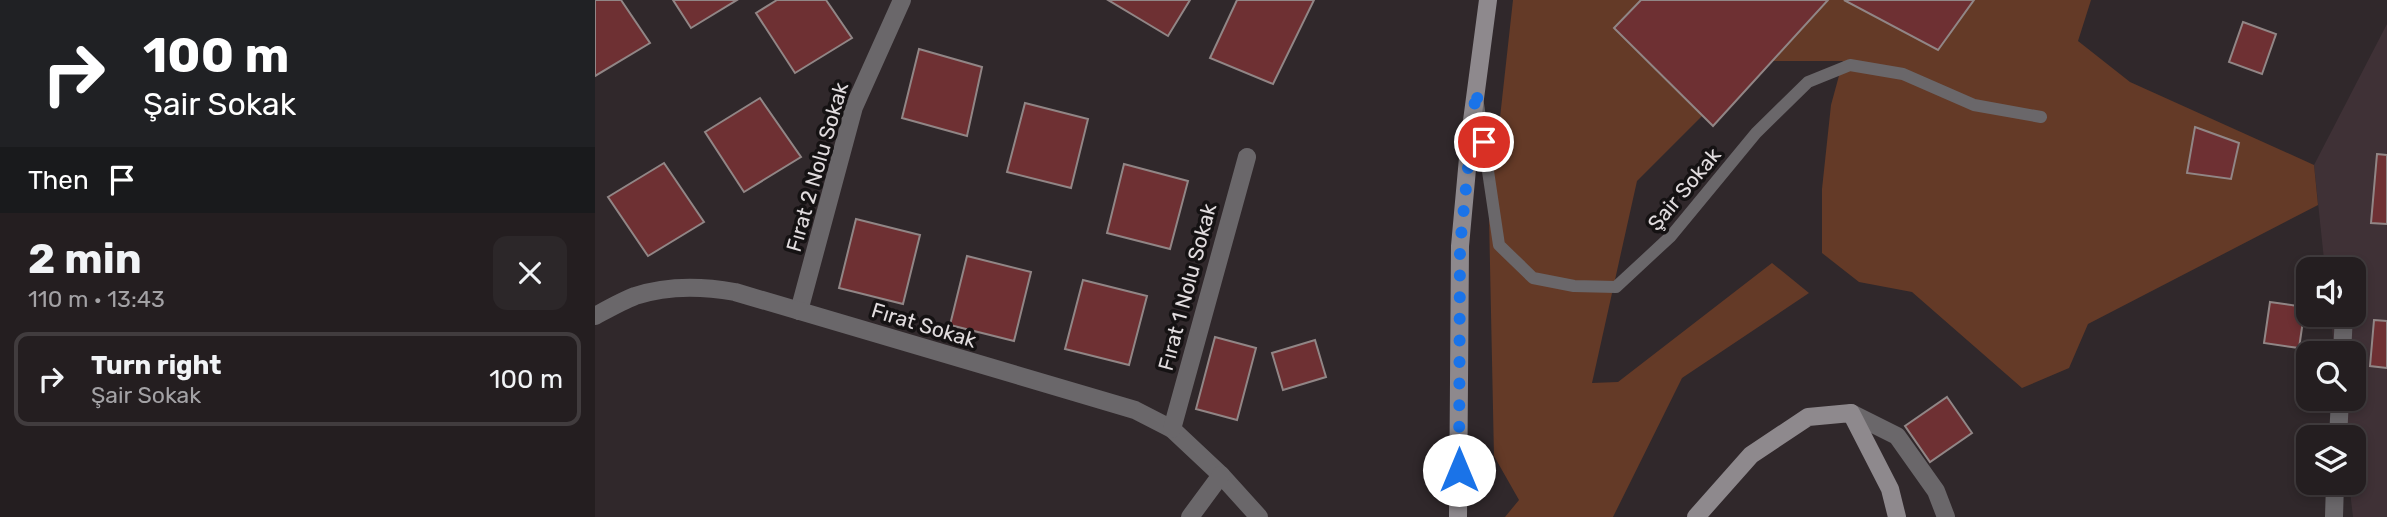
<!DOCTYPE html>
<meta charset="utf-8">
<style>
:root{--surface:#241e20;--page:#2c2729;--text:#f1f3f6;--muted:#a3a2a5;--line:#413c3e}
body{margin:0;font-family:Rubik,sans-serif;background:var(--page);color:var(--text);height:100vh;display:flex;flex-direction:column;font-size:26px;white-space:nowrap}
*{box-sizing:border-box;margin:0}
p{font-size:23px;color:var(--muted)}
.icon{flex:none;width:38px;height:38px;fill:none;stroke:currentColor;stroke-width:2;stroke-linecap:round;stroke-linejoin:round}
.map{position:relative;flex:1;overflow:hidden}
.panel{display:flex;flex-direction:column;background:var(--surface);width:595px}
.panel>*{flex:none}
.top-card{background:#202124;color:#fff;overflow:hidden}
.buttons{position:absolute;left:1701px;top:257px;display:grid;gap:14px}
.buttons a{display:grid;place-items:center;width:70px;height:70px;border-radius:14px;background:var(--surface);box-shadow:0 4px 10px #0003,0 0 0 2px var(--line);font-size:35px}
.pin{position:absolute;display:grid;place-items:center;width:60px;height:60px;color:#fff;margin:-30px;border:4px solid #fff;border-radius:50%;box-shadow:0 2px 7px #0007}
.me{position:absolute;width:77px;margin:-38px;rotate:0deg;stroke-linejoin:round;filter:drop-shadow(0 0 5px #0008)}
.turn{display:flex;align-items:center;gap:24px;height:147px;padding:0 28px;font-size:32px}
.turn .icon{width:91px;height:91px;stroke-width:2.5}
.turn b{display:block;font-size:49px;line-height:60px}
.then{display:flex;align-items:center;height:66px;padding:0 28px;background:#0003;gap:14px;font-size:26px}
.round{display:grid;place-items:center;flex:none;width:74px;height:74px;border-radius:14px;background:var(--page)}
.overview{display:flex;align-items:center;justify-content:space-between;height:119px;padding:0 28px}
h1{font-size:42px;font-weight:700;line-height:52px}
ul{padding:0;list-style:none}
li{display:flex;align-items:center;gap:21px;height:94px;margin:0 14px 10px;padding:0 14px;border:4px solid var(--line);border-radius:14px}
li div{flex:1}
li b{display:block;font-size:26px}
li em{font-style:normal}
main{display:flex;flex:1;min-height:0}
.map>svg:first-child{display:block}
.built{fill:#3f3136}
.green{fill:#643a27}
.building{fill:#6e3033;stroke:#918686;stroke-width:2}
.lines{fill:none;stroke-linecap:round;stroke-linejoin:round}
.lane{stroke:#6a676a;stroke-width:12}
.street{stroke:#6a676a;stroke-width:18}
.secondary{stroke:#8e898d;stroke-width:18}
.route{stroke:#1a73e8;stroke-width:12;stroke-dasharray:0 21.6}
.labels{text-anchor:middle;dominant-baseline:central;stroke-width:7;stroke-linejoin:round;paint-order:stroke}
.street-label{font-size:21px;fill:#e1dcde;stroke:#151213}
</style>
<main>
<section class="panel">
<div class="top-card">
<div class="turn"><svg class="icon" aria-label="right" viewBox="0 0 24 24"><path d="M7 20v-9h11M14 6l5 5-5 5"/></svg><div><b>100 m</b>Şair Sokak</div></div>
<div class="then">Then<svg class="icon" aria-label="arrive" viewBox="0 0 24 24"><path d="M6 21V4h12l-3 4 3 4H6"/></svg></div>
</div>
<div class="overview"><div><h1>2 min</h1><p>110 m · 13:43</p></div><a class="round"><svg class="icon" aria-label="close" viewBox="0 0 24 24"><path d="M6 6l12 12M18 6L6 18"/></svg></a></div>
<ul>
<li><svg class="icon" aria-label="right" viewBox="0 0 24 24"><path d="M7 20v-9h11M14 6l5 5-5 5"/></svg><div><b>Turn right</b><p>Şair Sokak</p></div><em>100 m</em></li>
</ul>
</section>
<div class="map">
<svg width="1792" height="517" viewBox="0 0 1792 517">
<rect width="100%" height="100%" fill="#30282b"/>
<polygon class="built" points="1792,24 1792,517 1758,517 1754,483 1759,483 1759,438 1749,437 1745,399 1759,399 1759,354 1740,353 1735,315 1759,315 1759,270 1730,269 1719,165"/>
<polygon class="green" points="918,0 1496,0 1483,41 1535,82 1719,165 1723,205 1493,324 1474,368 1427,388 1317,292 1264,282 1227,253 1227,189 1236,105 1248,61 1162,61 1042,181 997,383 1023,382 1177,263 1214,293 1087,378 1018,517 910,517 924,500 899,456 894,217"/>
<g class="building">
<polygon points="0,0 26,0 55,43 0,76"/>
<polygon points="78,0 142,0 96,28"/>
<polygon points="182,0 231,0 257,38 200,73 161,13"/>
<polygon points="513,0 595,0 573,36"/>
<polygon points="642,0 719,0 678,84 615,58"/>
<polygon points="1046,0 1233,0 1118,126 1019,28"/>
<polygon points="1249,0 1379,0 1343,50"/>
<polygon points="1648,22 1681,34 1667,74 1634,62"/>
<polygon points="324,49 387,67 372,136 307,118"/>
<polygon points="165,98 206,157 149,192 110,132"/>
<polygon points="430,103 493,119 476,188 412,172"/>
<polygon points="1600,127 1644,143 1636,179 1592,173"/>
<polygon points="1782,154 1792,155 1792,224 1776,223"/>
<polygon points="69,163 109,222 53,256 13,197"/>
<polygon points="529,164 593,181 575,249 512,233"/>
<polygon points="261,219 325,235 308,304 244,288"/>
<polygon points="372,256 436,272 419,341 355,325"/>
<polygon points="488,280 552,296 534,365 470,349"/>
<polygon points="1675,302 1710,307 1704,348 1669,343"/>
<polygon points="1779,320 1792,321 1792,368 1775,366"/>
<polygon points="620,337 661,348 642,420 601,409"/>
<polygon points="720,340 731,377 688,390 677,353"/>
<polygon points="1352,397 1377,433 1335,462 1310,426"/>
</g>
<g class="lines">
<polyline class="lane" points="883,104 904,245 938,278 979,286 1021,287 1076,236 1161,133 1213,82 1255,65 1308,74 1379,105 1446,117"/>
<g class="street">
<polyline points="204,311 259,107 307,0"/>
<path d="M0,316C13,309 27,301 40,296C73,285 107,286 140,292L540,410L577,429L626,475L664,517"/>
<polyline points="1747,354 1749,315"/>
<polyline points="1256,413 1302,436 1341,491 1351,517"/>
<polyline points="577,429 652,157"/>
<polyline points="1743,438 1745,399"/>
<polyline points="595,517 626,475"/>
<polyline points="1739,517 1740,483"/>
</g>
<g class="secondary">
<polyline points="863,517 865,246 875,136 893,0"/>
<polyline points="1101,517 1156,455 1213,417 1256,413 1295,489 1302,517"/>
</g>
</g>
<g class="lines">
<polyline class="route" points="864,470 865,246 881,90 889,142"/>
</g>
<g class="labels">
<g class="street-label">
<text transform="translate(222 167) rotate(-74)">Fırat 2 Nolu Sokak</text>
<text transform="translate(1089 189) rotate(-50)">Şair Sokak</text>
<text transform="translate(592 287) rotate(-75)">Fırat 1 Nolu Sokak</text>
<text transform="translate(329 325) rotate(17)">Fırat Sokak</text>
</g>
</g>
</svg>
<div class="buttons">
<a><svg class="icon" aria-label="sound" viewBox="0 0 24 24"><path d="M4 9h4l5-4v14l-5-4H4zM17 9q2 3 0 6"/></svg></a>
<a><svg class="icon" aria-label="search" viewBox="0 0 24 24"><circle cx="10" cy="10" r="6"/><path d="M15 15l6 6"/></svg></a>
<a><svg class="icon" aria-label="layers" viewBox="0 0 24 24"><path d="M12 4l9 5-9 5-9-5zM3 14l9 5 9-5"/></svg></a>
</div>
<div class="pin" style="left:889px;top:142px;background:#d93025"><svg class="icon" aria-label="arrive" viewBox="0 0 24 24"><path d="M6 21V4h12l-3 4 3 4H6"/></svg></div>
<svg class="me" style="left:864px;top:470px" viewBox="-20 -20 40 40"><circle r="19" fill="#fff"/><path d="M0-13L10 11 0 6-10 11z" fill="#1a73e8"/></svg>
</div>
</main>
